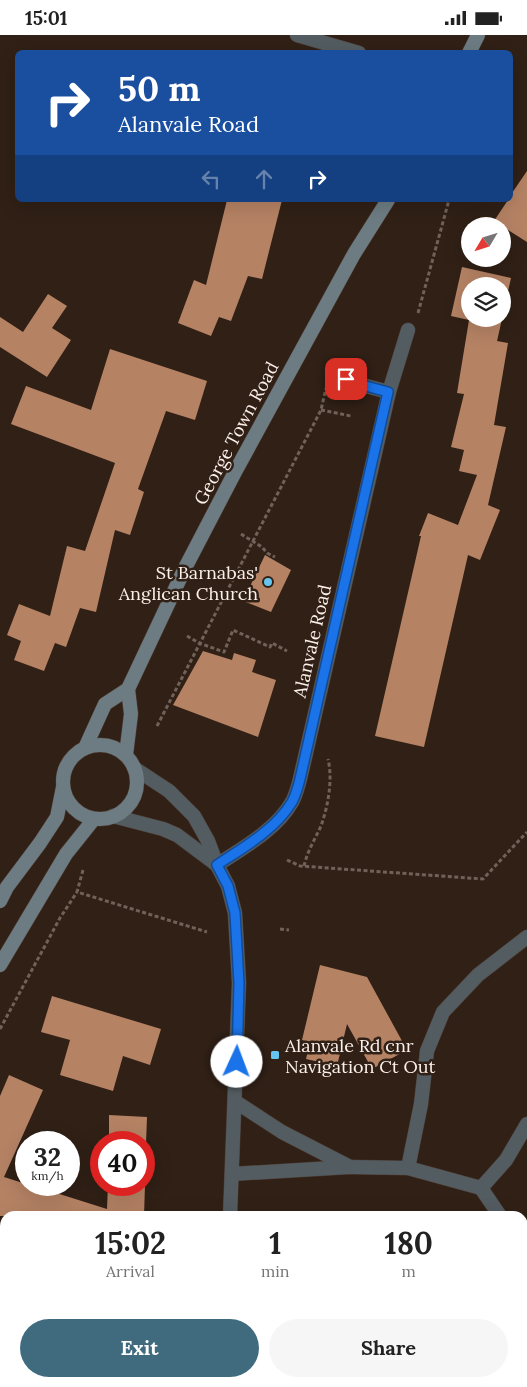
<!DOCTYPE html>
<style>
:root{--surface:#fff;--page:#f6f6f6;--text:#222;--muted:#767676;--accent:#406b7e}
body{margin:0;font-family:Lora,serif;background:var(--page);color:var(--text);height:100vh;display:flex;flex-direction:column;font-size:19px;white-space:nowrap}
*{box-sizing:border-box;margin:0}
p{font-size:16px;color:var(--muted)}
.icon{flex:none;width:28px;height:28px;fill:none;stroke:currentColor;stroke-width:2;stroke-linecap:round;stroke-linejoin:round}
.map{position:relative;flex:1;overflow:hidden}
.drawer{position:absolute;left:0px;top:1176px;width:528px;height:176px;display:flex;flex-direction:column;background:var(--surface);border-radius:15px 15px 0 0;box-shadow:0 5px 20px #0002}
.drawer>*{flex:none}
.guide{position:absolute;left:15px;top:15px;width:498px;height:152px;border-radius:8px;box-shadow:0 5px 20px #0002;background:#1a4fa0;color:#fff;overflow:hidden}
.needle{width:32px;rotate:232deg}
.fabs{position:absolute;left:461px;top:182px;display:grid;gap:10px}
.fabs a{display:grid;place-items:center;width:50px;height:50px;border-radius:50%;background:var(--surface);box-shadow:0 5px 20px #0002;font-size:25px}
.speed{position:absolute;left:15px;top:1096px;display:flex;gap:10px;font-size:25px;font-weight:700;text-align:center}
.speed>*{display:grid;place-content:center;width:65px;height:65px;border-radius:50%;background:var(--surface);box-shadow:0 5px 20px #0002;line-height:1}
.speed small{font-size:12px;font-weight:400}
.speed .limit{border:8px solid #d22;background:#fff;color:#111}
.pin{position:absolute;display:grid;place-items:center;width:42px;height:42px;color:#fff;margin:-21px;border-radius:10px;box-shadow:0 2px 8px #0006}
.me{position:absolute;width:55px;margin:-28px;rotate:2deg;stroke-linejoin:round;filter:drop-shadow(0 0 4px #0008)}
.turn{display:flex;align-items:center;gap:18px;height:105px;padding:0 20px;font-size:22px}
.turn .icon{width:65px;height:65px;stroke-width:2.5}
.turn b{display:block;font-size:35px;line-height:42px}
.lanes{display:flex;align-items:center;height:48px;padding:0 20px;background:#0003;justify-content:center;gap:25px;direction:ltr}
.lanes .off{opacity:.35}
.eta{display:flex;justify-content:space-evenly;align-items:center;height:85px;text-align:center}
.eta b{font-size:30px;font-weight:800;line-height:35px}
.action{display:flex;gap:10px;margin-top:auto;padding:10px 20px}
.action a{flex:1;height:58px;border-radius:30px;background:var(--accent);color:#fff;font-size:20px;font-weight:800;line-height:58px;text-align:center}
.action a+a{background:var(--page);color:var(--text)}
.status{display:flex;justify-content:space-between;align-items:center;height:35px;padding:0 25px;background:var(--surface);direction:ltr}
.status svg{height:14px;fill:currentColor}
.map>svg:first-child{display:block}
.building{fill:#b58264}
.lines{fill:none;stroke-linecap:round;stroke-linejoin:round}
.service-casing{stroke:#4d3d34;stroke-width:15}
.minor-casing{stroke:#4d3d34;stroke-width:15}
.tertiary-casing{stroke:#4d3d34;stroke-width:15}
.secondary-casing{stroke:#4d3d34;stroke-width:15}
.path{stroke:#716259;stroke-width:3;stroke-dasharray:4 2.5;stroke-linecap:butt}
.service{stroke:#535c61;stroke-width:14}
.minor{stroke:#535c61;stroke-width:14}
.tertiary{stroke:#535c61;stroke-width:14}
.secondary{stroke:#6d7c83;stroke-width:14}
.route-casing{stroke:#114b97;stroke-width:12}
.route{stroke:#1a73e8;stroke-width:9}
.poi-dot{fill:#65c5ee;stroke:#302016;stroke-width:2}
.labels{text-anchor:middle;dominant-baseline:central;stroke-width:5;stroke-linejoin:round;paint-order:stroke}
.street-label{font-size:18px;fill:#fcf0ea;stroke:#302016}
.poi-label{font-size:18px;fill:#fcf0ea;stroke:#302016;text-anchor:end}
</style>
<div class="status"><b>15:01</b><svg viewBox="0 0 49 12"><path d="M0 12V9h3v3zM5 12V6h3v6zM10 12V3h3v9zM15 12V0h3v12zM26 1h20v11H26zM47 4h2v5h-2z"/></svg></div>
<div class="map">
<svg width="527" height="1352" viewBox="0 0 527 1352">
<rect width="100%" height="100%" fill="#302016"/>
<g class="building">
<polygon points="527,136 527,207 494,186 508,165 510,165 510,161"/>
<polygon points="227,165 282,165 262,244 248,241 231,286 219,282 211,301 178,288 194,245 206,250"/>
<polygon points="462,232 511,243 502,283 502,251 470,251 470,284 502,284 497,306 508,308 494,390 506,392 488,470 500,475 480,525 468,520 424,712 375,701 421,501 419,501 428,478 458,490 477,440 459,436 464,415 451,412 464,359 457,358 469,285 451,281"/>
<polygon points="48,259 67,271 52,293 71,305 47,342 0,312 0,282 23,297"/>
<polygon points="110,314 207,346 195,385 166,376 138,454 144,457 130,500 115,495 96,577 80,573 66,612 55,608 44,636 14,625 21,606 7,600 19,569 50,581 67,511 85,516 115,428 11,389 26,351 91,375"/>
<polygon points="265,520 291,535 271,577 243,566"/>
<polygon points="203,616 232,625 234,618 256,625 252,637 276,645 258,702 173,670"/>
<polygon points="320,930 367,942 407,1015 372,1034 347,989 337,1031 306,1024 310,1007 302,1005"/>
<polygon points="52,961 161,994 150,1030 123,1021 113,1056 60,1040 70,1005 41,997"/>
<polygon points="9,1040 43,1055 4,1142 26,1149 26,1150 31,1150 107,1174 108,1150 145,1150 144,1181 0,1181 0,1061"/>
<polygon points="109,1080 147,1082 146,1108 109,1108"/>
</g>
<g class="lines">
<defs>
<g id="service">
<polyline points="236,1067 282,1097 350,1132"/>
<polyline points="408,1133 421,1069 427,1016 443,977 478,940 527,902"/>
<polyline points="232,1139 349,1132"/>
<polyline points="500,1181 481,1153 506,1125 527,1089"/>
<polyline points="522,1213 527,1219"/>
</g>
<g id="minor">
<polyline points="297,0 359,18"/>
<polyline points="346,344 362,350 389,357"/>
<path d="M217,830C244,812 276,795 292,767C296,760 298,751 300,744L389,357L408,295"/>
<polyline points="350,1132 408,1133 481,1153"/>
</g>
<g id="tertiary">
<polyline points="134,733 169,756 194,781 208,806 217,830 228,851 235,878 239,948 230,1181"/>
<polyline points="113,781 163,794 177,800 217,830"/>
<polyline points="216,1352 217,1348"/>
</g>
<g id="secondary">
<polyline points="469,18 478,0"/>
<circle cx="100" cy="747" r="37"/>
<polyline points="85,713 105,669 128,654 184,535 235,437 354,219 388,165"/>
<polyline points="126,720 131,679 128,654"/>
<polyline points="0,866 7,852 40,808 57,782 63,752"/>
<polyline points="0,930 66,819 94,784"/>
</g>
</defs>
<use href="#service" class="service-casing"/>
<use href="#minor" class="minor-casing"/>
<use href="#tertiary" class="tertiary-casing"/>
<use href="#secondary" class="secondary-casing"/>
<g class="path">
<polyline points="418,278 449,165"/>
<polyline points="321,375 351,381"/>
<polyline points="241,499 262,512 267,518 275,522"/>
<polyline points="187,601 199,608 224,617 233,595 270,612 272,608 287,616"/>
<polyline points="157,691 321,375 326,353"/>
<polyline points="287,825 300,831 483,844 527,797"/>
<path d="M304,831C307,817 315,804 321,791C328,771 333,745 328,724"/>
<polyline points="83,835 77,857 207,897"/>
<polyline points="280,894 289,895"/>
<polyline points="0,994 60,883 77,857"/>
</g>
<use href="#service" class="service"/>
<use href="#minor" class="minor"/>
<use href="#tertiary" class="tertiary"/>
<use href="#secondary" class="secondary"/>
</g>
<g class="lines">
<defs>
<path id="route" d="M237,1027L239,948L235,878L228,851L217,830C244,812 275,795 292,767C296,760 298,752 300,744L388,357L362,350L346,344"/>
</defs>
<use href="#route" class="route-casing"/>
<use href="#route" class="route"/>
</g>
<g class="poi-dot">
<circle cx="268" cy="547" r="5"/>
<rect x="270" y="1015" width="10" height="10" rx="2.5"/>
</g>
<g class="labels">
<g class="street-label">
<text transform="translate(236 398) rotate(-62)">George Town Road</text>
<text transform="translate(312 606) rotate(-77)">Alanvale Road</text>
</g>
<g class="poi-label">
<text x="258" y="537">St Barnabas'<tspan x="258" dy="21">Anglican Church</tspan></text>
<text x="285" y="1010" text-anchor="start">Alanvale Rd cnr<tspan x="285" dy="21">Navigation Ct Out</tspan></text>
</g>
</g>
</svg>
<div class="fabs">
<a><svg class="needle" viewBox="-14 -14 28 28"><path d="M0-13l5 13h-10z" fill="#e53935"/><path d="M0 13l5-13h-10z" fill="#767676"/></svg></a>
<a><svg class="icon" aria-label="layers" viewBox="0 0 24 24"><path d="M12 4l9 5-9 5-9-5zM3 14l9 5 9-5"/></svg></a>
</div>
<div class="speed"><div>32<small>km/h</small></div><div class="limit">40</div></div>
<div class="pin" style="left:346px;top:344px;background:#d93025"><svg class="icon" aria-label="arrive" viewBox="0 0 24 24"><path d="M6 21V4h12l-3 4 3 4H6"/></svg></div>
<svg class="me" style="left:237px;top:1027px" viewBox="-20 -20 40 40"><circle r="19" fill="#fff"/><path d="M0-13L10 11 0 6-10 11z" fill="#1a73e8"/></svg>
<div class="guide">
<div class="turn"><svg class="icon" aria-label="right" viewBox="0 0 24 24"><path d="M7 20v-9h11M14 6l5 5-5 5"/></svg><div><b>50 m</b>Alanvale Road</div></div>
<div class="lanes"><svg class="icon off" aria-label="left" viewBox="0 0 24 24"><path d="M17 20v-9H6M10 6l-5 5 5 5"/></svg><svg class="icon off" aria-label="ahead" viewBox="0 0 24 24"><path d="M12 20V5M6 11l6-6 6 6"/></svg><svg class="icon" aria-label="right" viewBox="0 0 24 24"><path d="M7 20v-9h11M14 6l5 5-5 5"/></svg></div>
</div>
<section class="drawer">
<div class="eta">
<div><b>15:02</b><p>Arrival</p></div>
<div><b>1</b><p>min</p></div>
<div><b>180</b><p>m</p></div>
</div>
<div class="action"><a>Exit</a><a>Share</a></div>
</section>
</div>
